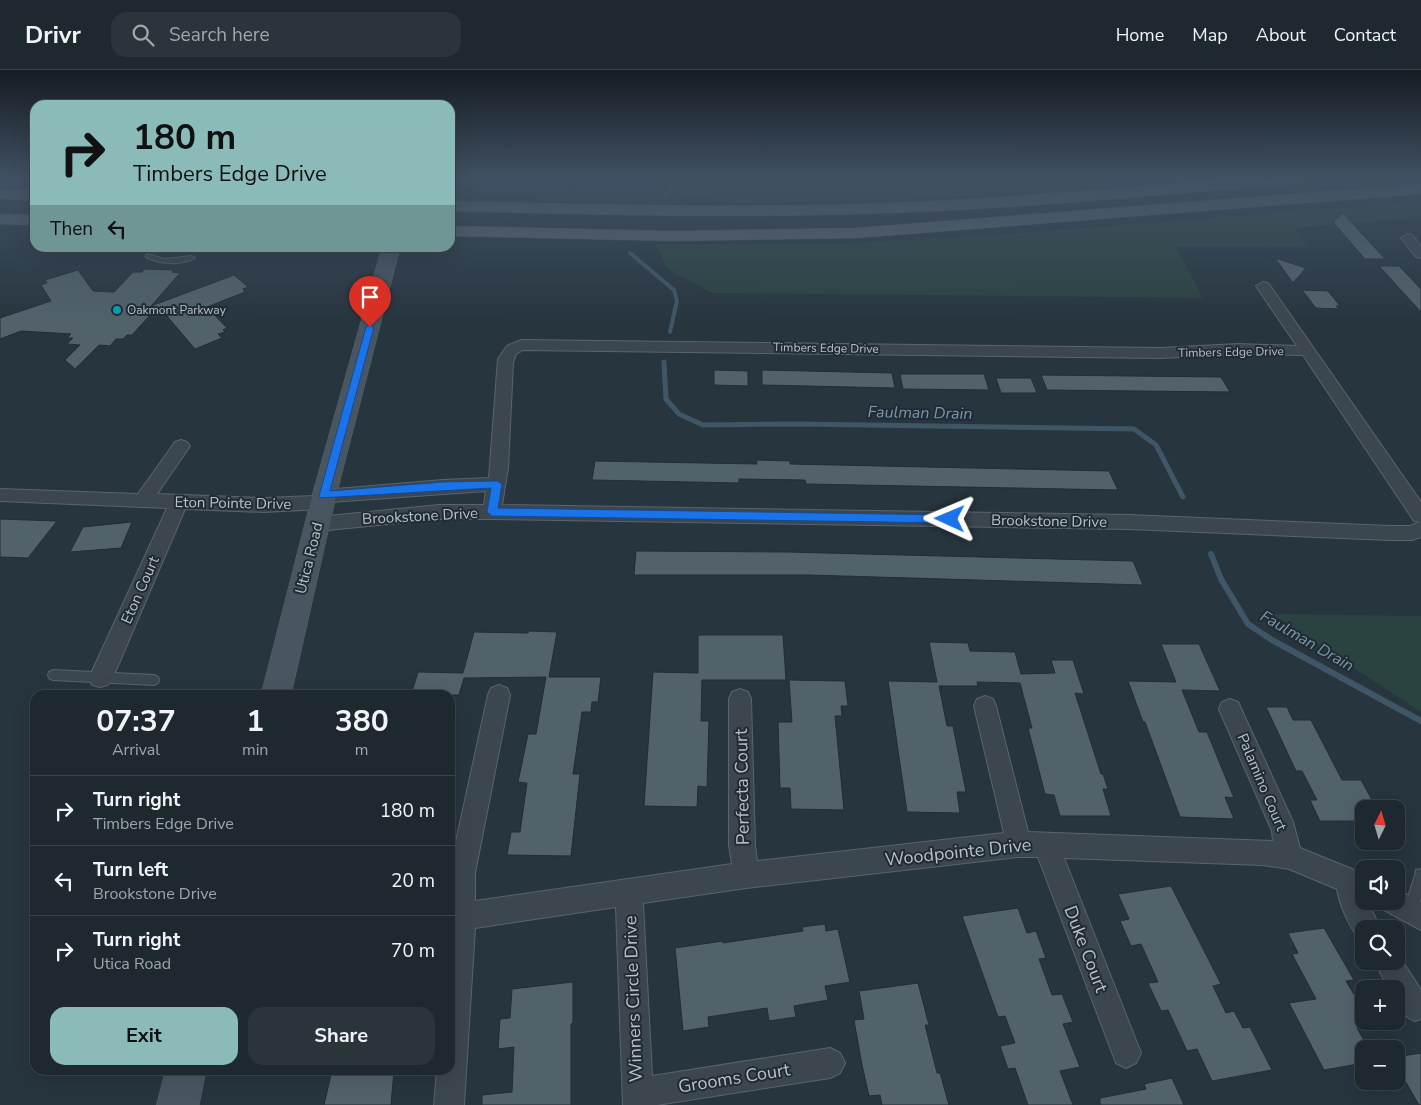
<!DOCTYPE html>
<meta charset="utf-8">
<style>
:root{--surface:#1d282f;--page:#2a343b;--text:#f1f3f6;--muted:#a0a6aa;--line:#3b444b;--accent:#8bbbb9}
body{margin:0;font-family:"Nunito Sans",sans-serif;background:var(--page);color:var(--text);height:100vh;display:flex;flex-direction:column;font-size:19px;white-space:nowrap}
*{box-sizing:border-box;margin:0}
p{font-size:16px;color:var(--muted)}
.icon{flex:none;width:28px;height:28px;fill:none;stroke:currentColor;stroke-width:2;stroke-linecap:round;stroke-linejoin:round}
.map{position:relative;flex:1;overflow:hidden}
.details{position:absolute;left:30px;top:620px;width:425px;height:385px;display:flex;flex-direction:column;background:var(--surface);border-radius:15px;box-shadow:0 5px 20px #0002,0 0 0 1px var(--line)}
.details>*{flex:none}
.hud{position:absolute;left:30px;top:30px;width:425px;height:152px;border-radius:15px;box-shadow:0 5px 20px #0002,0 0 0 1px var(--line);background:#8bbbb9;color:#111;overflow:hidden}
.needle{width:32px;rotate:5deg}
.buttons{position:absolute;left:1355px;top:730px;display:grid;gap:10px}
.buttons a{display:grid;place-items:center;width:50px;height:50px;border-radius:10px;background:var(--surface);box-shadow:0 5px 20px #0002,0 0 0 1px var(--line);font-size:25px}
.pin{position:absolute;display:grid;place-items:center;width:42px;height:42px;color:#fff;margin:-51px -21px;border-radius:50% 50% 50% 0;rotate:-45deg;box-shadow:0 0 5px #0007}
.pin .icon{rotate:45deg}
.me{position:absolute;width:55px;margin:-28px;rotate:271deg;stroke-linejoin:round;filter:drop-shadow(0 0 4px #0008)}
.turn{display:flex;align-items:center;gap:18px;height:105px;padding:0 20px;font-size:22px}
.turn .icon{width:65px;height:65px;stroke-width:2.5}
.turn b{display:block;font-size:35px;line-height:42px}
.then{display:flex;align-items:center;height:48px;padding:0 20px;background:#0003;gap:10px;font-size:19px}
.eta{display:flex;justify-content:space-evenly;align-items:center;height:85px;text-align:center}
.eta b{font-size:30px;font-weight:700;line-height:35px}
.cta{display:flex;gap:10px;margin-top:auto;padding:10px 20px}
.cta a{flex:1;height:58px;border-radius:15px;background:var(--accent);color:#111;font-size:20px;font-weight:700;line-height:58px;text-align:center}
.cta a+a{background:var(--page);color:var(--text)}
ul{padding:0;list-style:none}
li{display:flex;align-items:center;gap:15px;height:70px;padding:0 20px;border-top:1px solid var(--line)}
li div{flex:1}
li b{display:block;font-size:19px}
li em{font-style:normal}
header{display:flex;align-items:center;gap:30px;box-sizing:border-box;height:70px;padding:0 25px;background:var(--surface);border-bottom:1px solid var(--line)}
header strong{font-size:24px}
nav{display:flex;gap:28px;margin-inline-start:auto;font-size:18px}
.search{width:350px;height:45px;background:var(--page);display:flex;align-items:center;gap:12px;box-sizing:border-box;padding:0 18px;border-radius:15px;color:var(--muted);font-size:19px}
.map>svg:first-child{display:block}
.green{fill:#2a4240}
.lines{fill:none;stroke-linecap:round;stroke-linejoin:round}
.stream-far2{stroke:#3e5666;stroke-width:4}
.stream-far1{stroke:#3e5666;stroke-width:5}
.stream{stroke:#3e5666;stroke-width:6}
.building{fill:#52626b;stroke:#222d36}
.service-casing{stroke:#59646c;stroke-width:2}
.minor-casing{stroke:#59646c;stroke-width:2}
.secondary-casing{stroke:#59646c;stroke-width:1}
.primary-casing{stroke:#47525b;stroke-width:1}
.service{fill:#3b464f;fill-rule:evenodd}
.minor{fill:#3b464f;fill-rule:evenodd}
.secondary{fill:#495661;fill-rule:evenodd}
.primary{fill:#59656f;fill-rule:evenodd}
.route{fill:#1a73e8;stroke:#114b97}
.culture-dot{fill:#0f9aa8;stroke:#202b34;stroke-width:2}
.labels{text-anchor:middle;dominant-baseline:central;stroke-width:4;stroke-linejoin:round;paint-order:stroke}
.far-poi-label{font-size:12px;fill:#b7c1c9;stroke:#202b34;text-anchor:start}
.far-street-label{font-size:12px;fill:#b7c1c9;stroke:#202b34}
.street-label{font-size:15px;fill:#b7c1c9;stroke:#202b34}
.water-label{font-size:16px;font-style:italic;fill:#7a96aa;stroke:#202b34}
.near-street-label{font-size:18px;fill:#b7c1c9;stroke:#202b34}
</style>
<header>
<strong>Drivr</strong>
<div class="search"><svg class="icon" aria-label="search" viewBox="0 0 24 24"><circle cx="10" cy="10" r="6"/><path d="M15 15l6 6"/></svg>Search here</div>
<nav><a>Home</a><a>Map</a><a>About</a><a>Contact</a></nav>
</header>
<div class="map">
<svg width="1421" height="1035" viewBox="0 0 1421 1035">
<rect width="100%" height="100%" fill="#27353f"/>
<g class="green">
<path d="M655,108H692L691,110L696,112L746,111L779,108H809L825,110L830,108H1227C1202,111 1177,114 1152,115C1138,116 1113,111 1102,120L1056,124L1026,122L918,129L747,133L715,131L695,124L685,126L680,130L670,133L651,135L639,131L601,135L539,131L537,128L546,122L560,121L641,122L653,120L657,116L658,112Z"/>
<polygon points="1421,132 1421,147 1295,158 1309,177 1176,177 1203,228 712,223 668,199 655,174 840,174 980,166"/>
<polygon points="1272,544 1421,546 1421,642"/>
</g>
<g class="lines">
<g class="stream-far2">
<polyline points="666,126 675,114 675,108"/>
<polyline points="630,183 674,220 677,231 670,262"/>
</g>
<polyline class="stream-far1" points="664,292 666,329 679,344 703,355 796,354 1134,359 1156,375 1183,427"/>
<polyline class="stream" points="1211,484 1221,509 1248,554 1272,570 1421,651"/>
</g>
<g class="building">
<polygon points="1343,143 1385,189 1365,189 1333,152"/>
<polygon points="1275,188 1306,198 1293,213"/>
<polygon points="1379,196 1399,196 1421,219 1421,242"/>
<polygon points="144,199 174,200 172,202 180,203 151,236 234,205 248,217 243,219 245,222 207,237 227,258 223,260 225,262 218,264 222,268 195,279 166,245 151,244 132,265 127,265 123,269 116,269 110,276 99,275 75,299 65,290 80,275 67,274 73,268 67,268 71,264 21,261 0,269 0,248 51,231 41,215 47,213 45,210 78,200 93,221 114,222 133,202 142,202"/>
<polygon points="1302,220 1328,221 1340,236 1336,236 1339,239 1316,238"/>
<polygon points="714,300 748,301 748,316 714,315"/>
<polygon points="762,300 892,303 895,318 762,315"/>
<polygon points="900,304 984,304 989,320 903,319"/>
<polygon points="1041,305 1221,307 1230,322 1047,320"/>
<polygon points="996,308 1031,308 1037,323 1001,323"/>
<polygon points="756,390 790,391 790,394 1109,401 1118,420 806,414 805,410 739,409 739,413 592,410 595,391 757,394"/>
<polygon points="0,449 57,451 28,488 0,487"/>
<polygon points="132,452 121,478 70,482 83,457"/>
<polygon points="636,481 787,482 1133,491 1143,515 809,505 634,505"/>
<polygon points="529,561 557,562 549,607 601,607 598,632 592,632 591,642 582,642 573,704 580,704 571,786 507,785 511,762 520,762 527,713 518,712 528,664 536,664 546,607 464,608 459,625 411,625 418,602 463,603 474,562 528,563"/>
<polygon points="698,565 783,565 786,610 702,610 701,651 709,651 707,717 698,716 697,737 644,736 653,602 698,603"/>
<polygon points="929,572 968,573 970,581 1015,582 1021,604 1055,603 1051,590 1073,590 1084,624 1075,623 1101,704 1103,704 1108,719 1103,719 1111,746 1060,746 1054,725 1045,724 1028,658 1032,658 1020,613 977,612 978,616 939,616 947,656 953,656 966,722 957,722 960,743 907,742 888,611 937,612"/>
<polygon points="1161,574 1199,574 1220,621 1182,620 1199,662 1207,662 1234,728 1225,727 1234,749 1180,747 1145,652 1143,652 1128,611 1176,612"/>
<polygon points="789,610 845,611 848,636 841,636 842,646 835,646 844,740 791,739 790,718 780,718 778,652 792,652"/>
<polygon points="1266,637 1287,637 1293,650 1311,650 1342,710 1361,710 1377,739 1364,739 1364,751 1320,751 1310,730 1317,730 1302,701 1296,701"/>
<polygon points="1171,816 1221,914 1213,916 1226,943 1234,941 1243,958 1250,957 1272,1000 1212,1011 1197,979 1187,981 1168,940 1161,941 1148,913 1158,912 1141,874 1131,876 1120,851 1129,849 1118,824"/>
<polygon points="1018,838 1027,863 1036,861 1046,888 1039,889 1052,925 1062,924 1073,952 1063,954 1080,997 1060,1001 1073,1035 1028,1035 1015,998 1008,999 1000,976 1015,973 1005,946 998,947 962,846"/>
<polygon points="825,854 826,861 838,859 850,912 825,916 828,930 794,936 796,947 769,951 767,938 708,947 709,957 683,961 675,878 723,871 723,873 803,861 802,857"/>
<polygon points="1324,858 1354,910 1346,911 1364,941 1364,951 1370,951 1372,956 1357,958 1369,979 1364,979 1364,993 1324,1000 1289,933 1316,929 1292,884 1298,883 1288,863"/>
<polygon points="573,912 573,953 571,954 571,1035 482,1035 482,1025 512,1022 514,977 498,979 500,949 510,948 512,919"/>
<polygon points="918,913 929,955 925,955 937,1003 940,1003 949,1035 882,1035 880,1025 869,1026 862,995 854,950 864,949 859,921"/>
<polygon points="1421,983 1421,1035 1419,1035 1396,995 1396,987"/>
<polygon points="332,1000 394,1000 391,1035 324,1035"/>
<polygon points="1172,1008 1184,1035 1100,1035 1100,1028 1146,1019 1144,1014"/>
</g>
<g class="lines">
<defs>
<g id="service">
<path d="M148,184L164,189L192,186L195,188C181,196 160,194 146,187V185Z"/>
<polygon points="53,600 154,605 158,607 159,610 158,613 154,615 53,610 49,608 48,605 49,602"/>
<polygon points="1421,799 1421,828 1416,845 1411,847 1406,845 1404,840 1415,805 1416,800"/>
</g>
<g id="minor">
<polygon points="1407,164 1412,165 1421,176 1421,188 1416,187 1401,168"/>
<path d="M1263,212L1268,213L1421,432V467L1412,470H1390L1129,459L492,449H439L318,461L311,459L309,454L311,449L318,447L439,435H484L486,421L331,432L328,437L322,439L264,442L185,439L117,598L108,615L100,617L92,615L89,608L167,438L0,431V419L138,424L175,372L181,370L187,372L190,376L157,424L264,428L315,426L318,421L324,420L443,410L489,408L498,289L507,276L521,270L1161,278L1238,274L1297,276L1256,216ZM523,280L1161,288L1238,284L1303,285L1414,451L1420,452L1410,456H1390L1129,445L502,435L508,398L513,293L516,284Z"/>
<path d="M499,615L507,618L510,625L475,803V831L732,794L729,775V629L732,622L740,619L748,622L751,629L755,775L757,791L1004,763L974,636L977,629L985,626L993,629L996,636L1028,762L1273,771L1272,761L1219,639L1222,632L1230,629L1238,632L1293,752L1300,778L1364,804V831H1367L1381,859H1364V871C1351,865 1339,832 1337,819L1289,799L1263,795L1064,788L1141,983L1136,993L1126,998L1116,993L1038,787H1019L746,818L643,833L652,1006L830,978L840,983L845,993L840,1003L830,1008L657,1035H623L616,837L475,858L464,1035H434L437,1000H450V799L488,625L491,618Z"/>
<polygon points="1396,819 1421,832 1421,860 1384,840 1380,831 1396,831"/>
<path d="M1396,881L1421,920V949L1415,951C1400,945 1396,934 1396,919H1389L1374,891H1396Z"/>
</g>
<g id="secondary">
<polygon points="382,178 400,178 336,426 291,625 261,625 312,426"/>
<polygon points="166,1000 206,1000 199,1035 157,1035"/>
</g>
<g id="primary">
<path d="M1245,108H1312L1310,111L1304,113C1174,123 1044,137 914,142C759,149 605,145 450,141V131C586,134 722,138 858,134C987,130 1116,118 1245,108Z"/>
<polygon points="1421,114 1421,124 856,168 673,171 450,166 450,156 673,161 856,158"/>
<polygon points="0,119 35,120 35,130 0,129"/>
<polygon points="0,144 35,145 35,155 0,154"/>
</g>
</defs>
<use href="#service" class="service-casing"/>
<use href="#minor" class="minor-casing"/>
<use href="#secondary" class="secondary-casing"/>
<use href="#primary" class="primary-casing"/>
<use href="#service" class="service"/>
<use href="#minor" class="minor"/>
<use href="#secondary" class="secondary"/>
<use href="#primary" class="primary"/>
</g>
<linearGradient id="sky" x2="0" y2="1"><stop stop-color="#151d23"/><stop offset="0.43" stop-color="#415163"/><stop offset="1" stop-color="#415163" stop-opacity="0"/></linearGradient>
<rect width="1421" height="253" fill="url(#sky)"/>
<polygon class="route" points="370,255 374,257 330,421 443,412 497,411 502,414 498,438 950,445 955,449 950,453 492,446 487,442 491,418 320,428 319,426 366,257"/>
<circle class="culture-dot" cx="117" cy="240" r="5"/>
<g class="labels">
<g class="far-poi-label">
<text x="127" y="240">Oakmont Parkway</text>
</g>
<g class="far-street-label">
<text transform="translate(826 278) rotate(1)">Timbers Edge Drive</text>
<text transform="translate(1231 282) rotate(-1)">Timbers Edge Drive</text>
</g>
<g class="street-label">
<text transform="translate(233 433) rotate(1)">Eton Pointe Drive</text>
<text transform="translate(420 446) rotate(-3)">Brookstone Drive</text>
<text transform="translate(1049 451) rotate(1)">Brookstone Drive</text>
<text transform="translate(309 488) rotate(-76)">Utica Road</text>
<text transform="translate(140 520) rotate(-66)">Eton Court</text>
<text transform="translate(1262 712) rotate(67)">Palamino Court</text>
</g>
<g class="water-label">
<text transform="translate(920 343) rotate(1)">Faulman Drain</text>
<text transform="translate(1307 571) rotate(30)">Faulman Drain</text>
</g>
<g class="near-street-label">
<text transform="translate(742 717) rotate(-91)">Perfecta Court</text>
<text transform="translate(958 782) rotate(-6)">Woodpointe Drive</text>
<text transform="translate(1086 879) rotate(69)">Duke Court</text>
<text transform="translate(633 929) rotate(-92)">Winners Circle Drive</text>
<text transform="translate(734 1008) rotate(-9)">Grooms Court</text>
</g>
</g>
</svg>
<div class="buttons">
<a><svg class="needle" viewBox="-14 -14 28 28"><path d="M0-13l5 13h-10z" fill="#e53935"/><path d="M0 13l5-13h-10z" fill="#a0a6aa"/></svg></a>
<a><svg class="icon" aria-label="sound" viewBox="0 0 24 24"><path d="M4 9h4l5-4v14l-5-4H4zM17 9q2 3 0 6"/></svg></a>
<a><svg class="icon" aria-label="search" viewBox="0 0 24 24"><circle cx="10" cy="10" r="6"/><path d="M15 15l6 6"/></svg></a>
<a>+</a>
<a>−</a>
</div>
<div class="pin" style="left:370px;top:257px;background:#d93025"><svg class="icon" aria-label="arrive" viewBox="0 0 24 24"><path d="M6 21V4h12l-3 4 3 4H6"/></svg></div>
<svg class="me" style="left:950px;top:449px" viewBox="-20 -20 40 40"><path d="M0-17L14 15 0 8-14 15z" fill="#1a73e8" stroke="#fff" stroke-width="4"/></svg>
<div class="hud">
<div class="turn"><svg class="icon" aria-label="right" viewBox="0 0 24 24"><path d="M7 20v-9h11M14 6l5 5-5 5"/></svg><div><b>180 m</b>Timbers Edge Drive</div></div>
<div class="then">Then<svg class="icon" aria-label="left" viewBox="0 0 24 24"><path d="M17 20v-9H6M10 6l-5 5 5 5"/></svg></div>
</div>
<section class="details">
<div class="eta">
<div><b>07:37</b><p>Arrival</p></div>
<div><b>1</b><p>min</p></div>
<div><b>380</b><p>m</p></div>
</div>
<ul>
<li><svg class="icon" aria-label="right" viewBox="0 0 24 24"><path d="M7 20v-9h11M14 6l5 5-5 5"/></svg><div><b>Turn right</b><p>Timbers Edge Drive</p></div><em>180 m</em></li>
<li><svg class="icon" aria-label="left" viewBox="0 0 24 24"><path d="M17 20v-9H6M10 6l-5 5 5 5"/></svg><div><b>Turn left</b><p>Brookstone Drive</p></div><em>20 m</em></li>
<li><svg class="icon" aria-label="right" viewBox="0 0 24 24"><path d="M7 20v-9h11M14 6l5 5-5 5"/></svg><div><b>Turn right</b><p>Utica Road</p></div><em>70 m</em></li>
</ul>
<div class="cta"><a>Exit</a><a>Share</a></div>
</section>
</div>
